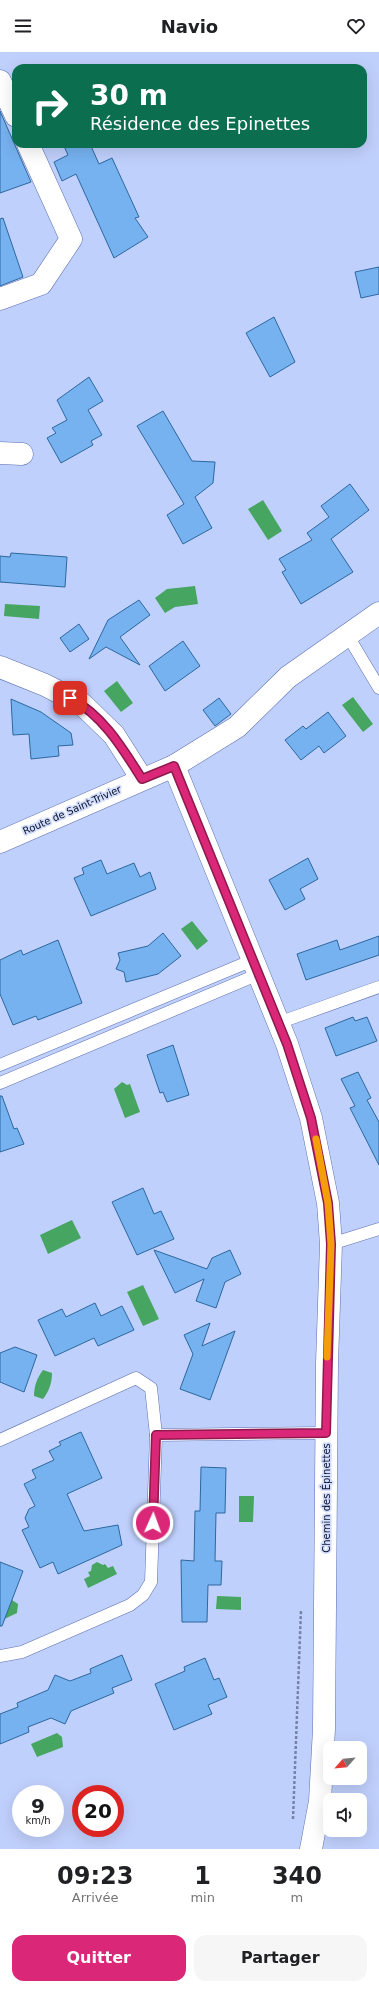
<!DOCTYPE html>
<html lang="fr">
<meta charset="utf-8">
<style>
:root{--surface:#fff;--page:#f6f6f6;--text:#202124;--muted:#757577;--accent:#db2777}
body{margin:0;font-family:"DejaVu Sans",sans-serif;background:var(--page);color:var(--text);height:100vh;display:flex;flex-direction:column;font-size:15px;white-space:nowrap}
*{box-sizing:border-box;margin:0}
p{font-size:13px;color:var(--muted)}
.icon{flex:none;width:22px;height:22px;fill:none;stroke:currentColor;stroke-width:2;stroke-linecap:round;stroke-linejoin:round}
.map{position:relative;height:1797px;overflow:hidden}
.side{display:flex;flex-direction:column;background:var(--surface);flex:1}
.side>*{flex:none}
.top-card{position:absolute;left:12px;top:12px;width:355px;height:84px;border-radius:12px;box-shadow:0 4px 16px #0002;background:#0b6e4f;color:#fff;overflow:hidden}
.needle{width:26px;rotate:243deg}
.fabs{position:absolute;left:323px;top:1689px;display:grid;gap:8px}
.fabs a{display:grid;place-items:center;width:44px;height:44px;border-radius:8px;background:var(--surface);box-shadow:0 4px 16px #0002;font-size:20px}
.speed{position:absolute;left:12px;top:1733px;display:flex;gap:8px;font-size:20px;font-weight:700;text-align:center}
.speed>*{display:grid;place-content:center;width:52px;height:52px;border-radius:50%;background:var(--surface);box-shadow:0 4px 16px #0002;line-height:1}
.speed small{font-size:10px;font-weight:400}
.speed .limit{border:6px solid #d22;background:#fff;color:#111}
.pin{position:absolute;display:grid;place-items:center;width:34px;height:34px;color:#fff;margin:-17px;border-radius:8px;box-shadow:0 2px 6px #0006}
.me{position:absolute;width:44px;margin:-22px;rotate:2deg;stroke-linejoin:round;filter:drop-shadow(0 0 3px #0008)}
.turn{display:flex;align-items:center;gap:14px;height:84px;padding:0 12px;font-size:18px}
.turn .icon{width:52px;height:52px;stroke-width:2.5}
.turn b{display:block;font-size:28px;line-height:34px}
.eta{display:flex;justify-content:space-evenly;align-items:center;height:68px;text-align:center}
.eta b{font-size:24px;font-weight:700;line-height:28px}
.button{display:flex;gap:8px;margin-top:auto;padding:8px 12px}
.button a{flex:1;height:46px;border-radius:12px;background:var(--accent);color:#fff;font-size:16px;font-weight:700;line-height:46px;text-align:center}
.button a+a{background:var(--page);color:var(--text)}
header{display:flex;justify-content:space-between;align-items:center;height:52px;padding:0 12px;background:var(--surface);font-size:18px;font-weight:700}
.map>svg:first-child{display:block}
.water{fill:#46a560}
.building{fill:#76b2f0;stroke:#2d679f}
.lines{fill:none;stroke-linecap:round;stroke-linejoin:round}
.service-casing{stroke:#5b6fb3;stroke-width:13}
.minor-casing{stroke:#5b6fb3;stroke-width:23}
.secondary-casing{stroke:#5b6fb3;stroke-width:23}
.path{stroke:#7682a7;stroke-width:2.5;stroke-dasharray:3 2;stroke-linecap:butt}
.service{stroke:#fff;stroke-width:12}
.minor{stroke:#fff;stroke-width:22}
.secondary{stroke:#fff;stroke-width:22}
.route-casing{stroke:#8e194d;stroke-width:10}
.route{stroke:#db2777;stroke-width:7}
.slow{stroke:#f59e0b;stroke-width:7}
.labels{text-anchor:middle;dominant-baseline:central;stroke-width:3.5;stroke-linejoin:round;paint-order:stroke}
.street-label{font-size:10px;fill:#09102a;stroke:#d2ddfb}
</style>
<header><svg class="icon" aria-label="menu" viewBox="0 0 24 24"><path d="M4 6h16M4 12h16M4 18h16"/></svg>Navio<svg class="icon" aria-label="heart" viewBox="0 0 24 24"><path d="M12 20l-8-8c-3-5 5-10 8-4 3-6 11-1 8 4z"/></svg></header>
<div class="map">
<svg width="379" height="1797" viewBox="0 0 379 1797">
<rect width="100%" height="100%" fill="#c0d0fc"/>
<g class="water">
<polygon points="263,448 282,479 268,488 248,457"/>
<polygon points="195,534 198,552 175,555 165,561 155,546 167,537"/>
<polygon points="5,552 40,554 39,567 4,564"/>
<polygon points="117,629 133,651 121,660 104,639"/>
<polygon points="353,645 373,672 363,680 342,653"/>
<polygon points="192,869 208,889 197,898 181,877"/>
<polygon points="122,1030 127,1033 130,1032 140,1060 125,1066 114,1037"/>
<polygon points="72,1168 81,1186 48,1202 40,1183"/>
<polygon points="143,1233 159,1267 143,1274 127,1240"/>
<path d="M43,1318L52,1321C52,1331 49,1339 43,1347L34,1344C34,1334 37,1326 43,1318Z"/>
<polygon points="239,1444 254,1444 253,1470 239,1470"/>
<polygon points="97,1510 103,1513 105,1512 108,1516 113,1514 117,1522 88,1536 84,1527 90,1524 88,1520 91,1519 92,1513"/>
<polygon points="217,1544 241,1545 241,1558 216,1557"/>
<polygon points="12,1548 18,1552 17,1561 0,1569 0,1551"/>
<polygon points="57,1681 62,1685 63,1695 37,1705 31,1692"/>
</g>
<g class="building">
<polygon points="0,59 31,130 0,141"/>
<polygon points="63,92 90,92 99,112 112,106 139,165 135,166 148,185 114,206 76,122 62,129 54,110 68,103"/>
<polygon points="3,166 23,225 0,234 0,167"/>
<polygon points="379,215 379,242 361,246 355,220"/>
<polygon points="274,265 295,310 270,325 246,281"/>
<polygon points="89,325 103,349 88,358 102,383 91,389 93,393 61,411 47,386 56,381 52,376 67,368 57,348"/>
<polygon points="163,359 192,409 215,410 213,431 195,445 212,476 183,492 167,463 184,452 137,374"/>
<polygon points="350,432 369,458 331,487 353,520 301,552 282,520 286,518 279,507 312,488 307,481 329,465 321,454"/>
<polygon points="11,501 67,505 65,535 0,530 0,504 10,505"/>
<polygon points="139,548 150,563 120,585 140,613 106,595 89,607 108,568"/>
<polygon points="79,572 89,587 70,600 60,586"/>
<polygon points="183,589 200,614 165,639 149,614"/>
<polygon points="219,646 231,662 215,674 203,658"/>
<polygon points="11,647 41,660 71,681 73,693 58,694 59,704 31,707 29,682 13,683"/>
<polygon points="328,660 346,684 324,701 319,694 301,708 285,688 303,674 306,677"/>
<polygon points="308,806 318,827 300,837 305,847 285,858 269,828"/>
<polygon points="101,808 107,822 134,811 140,825 150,820 156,837 91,864 74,826 84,822 82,816"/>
<polygon points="163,881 181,904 158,922 126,930 124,920 116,917 120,908 118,901 148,894"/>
<polygon points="379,884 379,903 306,928 297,902 337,888 340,898"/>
<polygon points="58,888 82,951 38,968 36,964 13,973 0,942 0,908 21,898 23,903"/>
<polygon points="353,965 355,969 367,965 377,989 336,1004 325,976"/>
<polygon points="173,993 189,1043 167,1050 163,1040 160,1041 147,1003"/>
<polygon points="358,1020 371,1046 367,1048 379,1070 379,1113 350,1056 355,1054 341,1027"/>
<polygon points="0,1044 2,1044 14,1077 17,1076 24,1092 0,1100"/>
<polygon points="143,1136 154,1162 161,1159 174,1187 137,1203 112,1150"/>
<polygon points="154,1198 207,1217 212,1206 230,1198 241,1222 225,1230 216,1256 196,1249 204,1227 175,1241"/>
<polygon points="95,1251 101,1264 122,1254 134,1278 98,1294 94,1286 55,1304 38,1268 62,1257 66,1265"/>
<polygon points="210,1271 202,1294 235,1279 210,1348 180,1337 193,1302 184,1283"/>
<polygon points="15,1295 37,1303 24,1340 0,1330 0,1301"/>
<polygon points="81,1380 102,1426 67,1442 84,1479 118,1473 122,1493 58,1522 53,1510 40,1516 22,1478 29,1475 25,1466 29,1457 35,1454 24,1432 36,1426 32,1418 54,1408 49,1399 61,1393 59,1390"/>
<polygon points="201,1415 226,1416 225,1461 216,1461 215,1509 222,1509 221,1533 208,1533 207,1570 182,1570 181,1508 194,1509 195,1459 200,1459"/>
<polygon points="0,1510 23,1519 2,1574 0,1574"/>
<polygon points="122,1603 132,1628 112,1636 114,1641 71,1659 65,1672 51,1666 28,1675 29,1680 0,1692 0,1662 18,1655 17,1651 48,1638 55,1623 70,1629 91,1621 90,1617"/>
<polygon points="205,1606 214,1628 219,1626 227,1645 208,1653 212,1662 174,1678 155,1632 185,1619 184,1615"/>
</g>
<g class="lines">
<defs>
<g id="service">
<polyline points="348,584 379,636"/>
<polyline points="278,971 379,935"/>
<polyline points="0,1013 253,908"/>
<polyline points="0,1031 259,922"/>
<polyline points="331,1192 379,1177"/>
<polyline points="0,1388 136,1326 151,1336 156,1383"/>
<polyline points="0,1604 22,1600 130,1553 143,1543 151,1530 156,1383 326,1381"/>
</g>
<g id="minor">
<polyline points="0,29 16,64"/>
<polyline points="0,247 41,232 71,187 28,92"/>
<polyline points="0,401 22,402"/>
<polyline points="0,615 45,633 82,652 114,683 142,727"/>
<polyline points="174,714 287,992 311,1066 328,1151 331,1192 327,1311 324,1677 320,1749 311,1797"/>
</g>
<polyline id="secondary" points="0,790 174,714 237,675 288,625 379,561"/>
</defs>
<use href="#service" class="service-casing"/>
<use href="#minor" class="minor-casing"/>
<use href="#secondary" class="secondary-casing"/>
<polyline class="path" points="293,1767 301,1558"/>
<use href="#service" class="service"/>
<use href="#minor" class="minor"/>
<use href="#secondary" class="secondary"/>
</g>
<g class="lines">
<defs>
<path id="route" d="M70,646C103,663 123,697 142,727L174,714L287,992L311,1066L328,1151L331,1192L326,1381L156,1383L153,1471"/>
</defs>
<use href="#route" class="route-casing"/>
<use href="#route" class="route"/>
<polyline class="slow" points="316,1087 328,1151 331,1192 327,1305"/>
</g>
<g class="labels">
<g class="street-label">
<text transform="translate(72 758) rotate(-24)">Route de Saint-Trivier</text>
<text transform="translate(326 1446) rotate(-90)">Chemin des Épinettes</text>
</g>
</g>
</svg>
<div class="fabs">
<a><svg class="needle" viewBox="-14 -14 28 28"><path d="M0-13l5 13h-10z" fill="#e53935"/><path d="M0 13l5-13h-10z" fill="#757577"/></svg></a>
<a><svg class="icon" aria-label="sound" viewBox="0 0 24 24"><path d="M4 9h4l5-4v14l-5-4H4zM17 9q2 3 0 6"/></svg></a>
</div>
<div class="speed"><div>9<small>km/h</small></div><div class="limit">20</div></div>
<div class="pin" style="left:70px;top:646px;background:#d93025"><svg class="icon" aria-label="arrive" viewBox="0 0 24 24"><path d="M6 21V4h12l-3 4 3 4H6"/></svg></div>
<svg class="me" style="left:153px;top:1471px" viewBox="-20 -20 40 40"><circle r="17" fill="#db2777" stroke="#fff" stroke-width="3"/><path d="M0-11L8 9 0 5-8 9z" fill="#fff"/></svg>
<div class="top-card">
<div class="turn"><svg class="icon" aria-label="right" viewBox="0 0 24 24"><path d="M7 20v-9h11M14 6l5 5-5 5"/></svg><div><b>30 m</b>Résidence des Epinettes</div></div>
</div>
</div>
<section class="side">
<div class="eta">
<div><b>09:23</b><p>Arrivée</p></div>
<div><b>1</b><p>min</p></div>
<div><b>340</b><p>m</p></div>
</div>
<div class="button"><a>Quitter</a><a>Partager</a></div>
</section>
